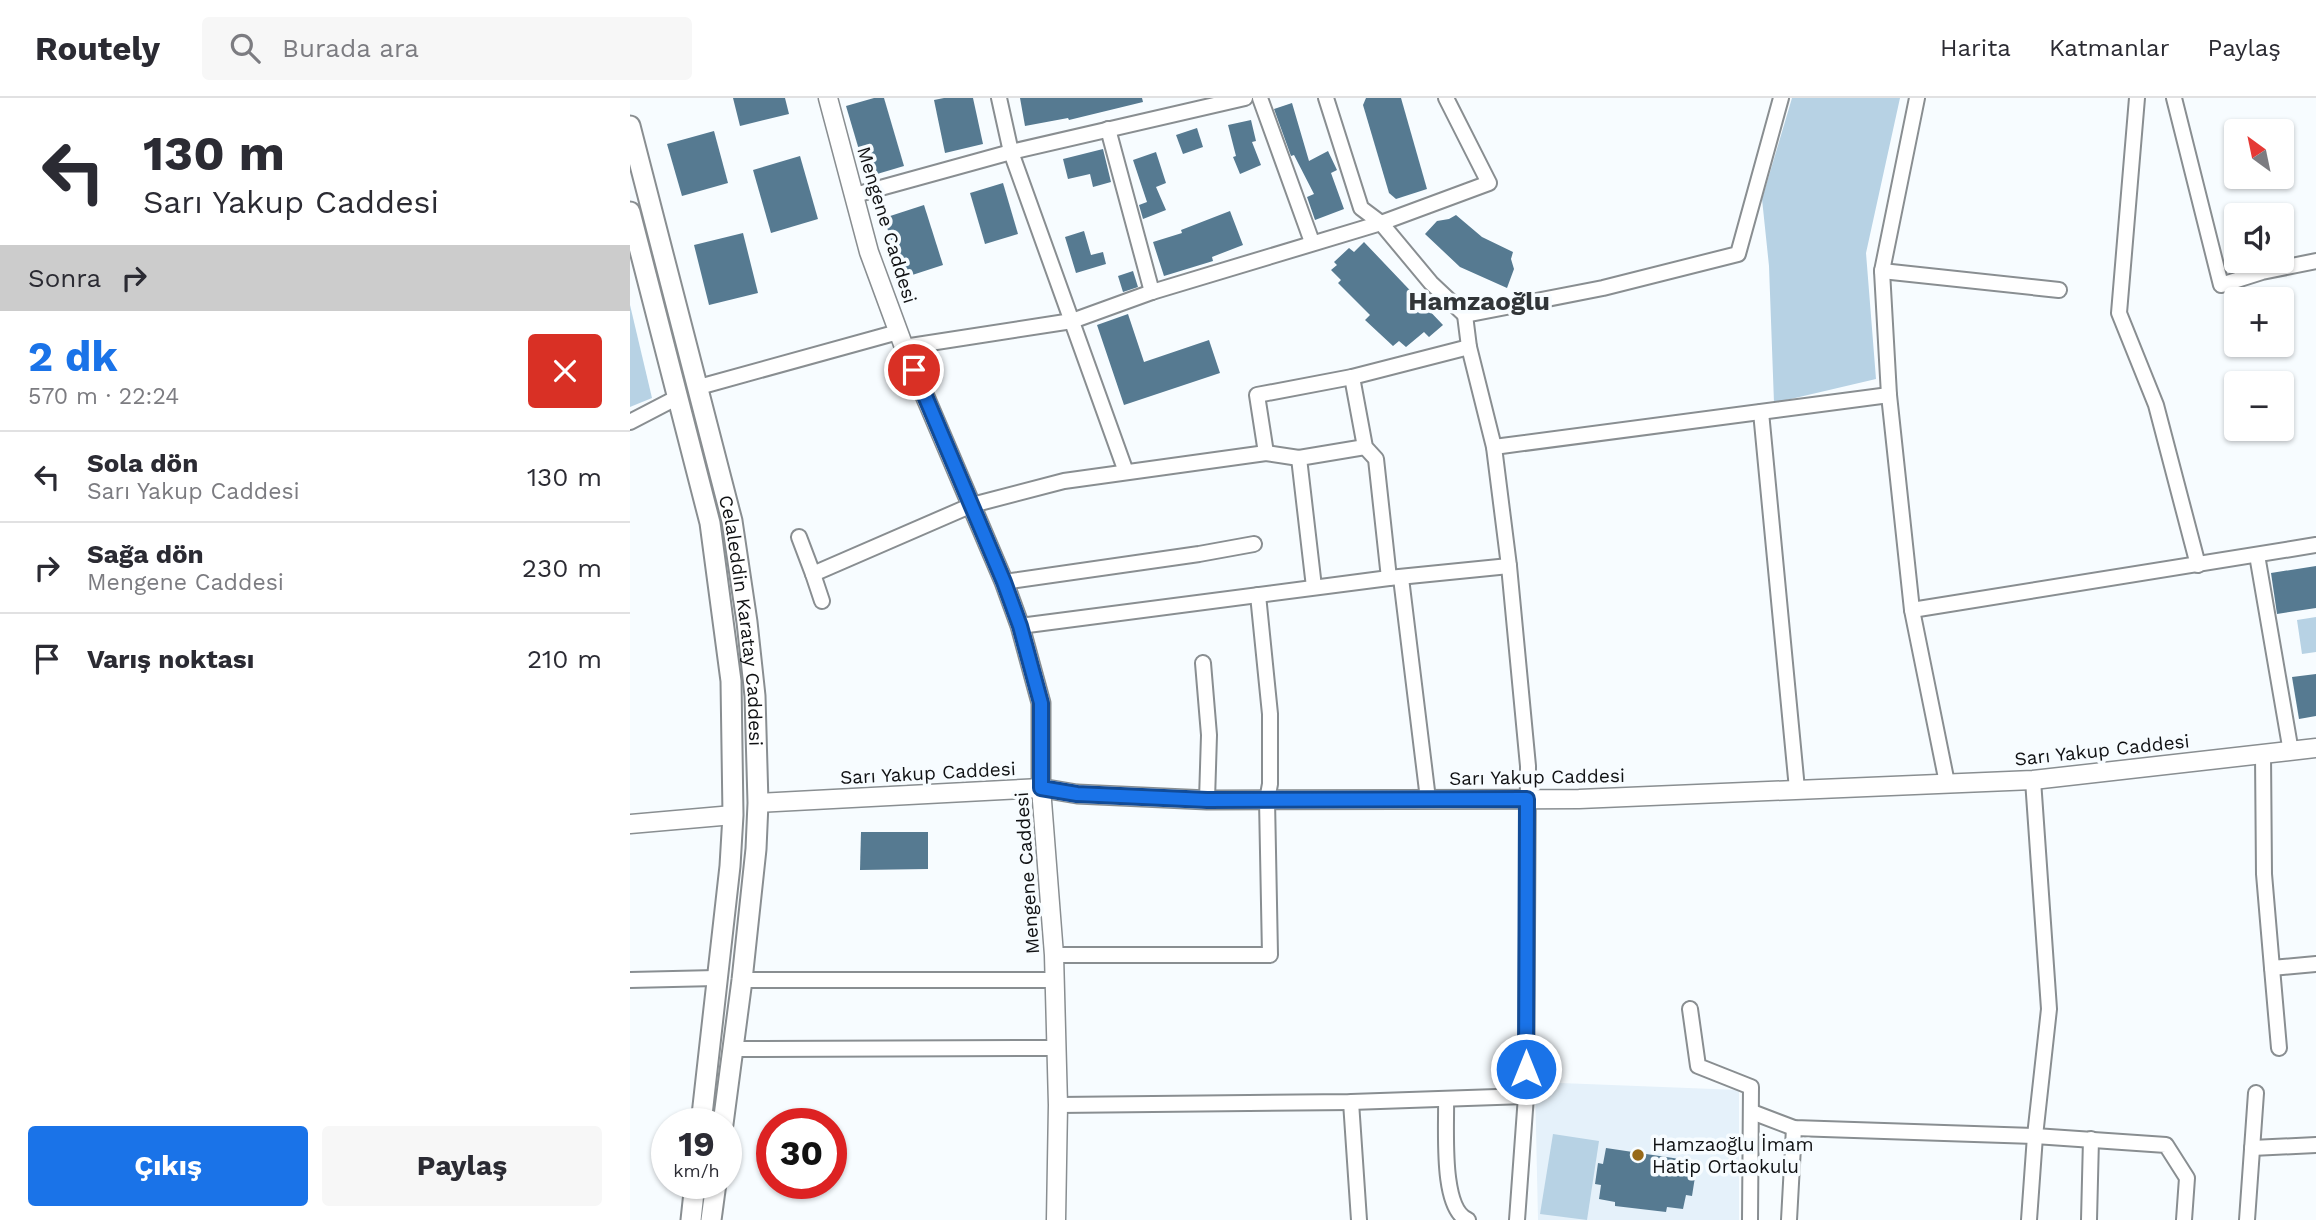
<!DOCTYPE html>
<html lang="tr">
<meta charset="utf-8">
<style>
:root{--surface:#fff;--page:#f7f7f7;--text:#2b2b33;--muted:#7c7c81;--line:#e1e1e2;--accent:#1a73e8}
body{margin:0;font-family:"Work Sans",sans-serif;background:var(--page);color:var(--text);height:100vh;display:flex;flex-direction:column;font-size:26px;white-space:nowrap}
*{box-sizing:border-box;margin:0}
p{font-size:23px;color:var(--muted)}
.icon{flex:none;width:38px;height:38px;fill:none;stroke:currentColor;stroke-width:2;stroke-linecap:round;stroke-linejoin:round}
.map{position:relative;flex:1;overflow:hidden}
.side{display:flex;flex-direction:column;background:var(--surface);width:630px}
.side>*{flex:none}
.hud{background:#fff;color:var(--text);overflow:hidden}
.needle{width:46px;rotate:327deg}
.buttons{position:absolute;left:1594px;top:21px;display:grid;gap:14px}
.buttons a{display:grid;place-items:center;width:70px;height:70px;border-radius:7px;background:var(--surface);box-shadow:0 2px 5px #0004;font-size:35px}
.speed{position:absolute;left:21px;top:1010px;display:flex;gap:14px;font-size:35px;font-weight:700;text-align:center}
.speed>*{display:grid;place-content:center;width:91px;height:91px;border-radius:50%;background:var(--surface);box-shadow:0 2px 5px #0004;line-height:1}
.speed small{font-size:18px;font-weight:400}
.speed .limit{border:10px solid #d22;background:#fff;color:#111}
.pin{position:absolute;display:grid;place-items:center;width:60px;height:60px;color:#fff;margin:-30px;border:4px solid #fff;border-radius:50%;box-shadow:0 2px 7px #0007}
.me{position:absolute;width:77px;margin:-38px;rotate:0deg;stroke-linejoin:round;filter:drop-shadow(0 0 5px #0008)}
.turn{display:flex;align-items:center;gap:24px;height:147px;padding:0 28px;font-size:32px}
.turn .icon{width:91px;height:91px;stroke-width:2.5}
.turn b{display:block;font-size:49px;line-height:60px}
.then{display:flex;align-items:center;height:66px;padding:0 28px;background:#0003;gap:14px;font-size:26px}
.round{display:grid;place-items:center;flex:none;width:74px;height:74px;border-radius:7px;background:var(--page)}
.summary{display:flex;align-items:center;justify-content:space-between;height:119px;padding:0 28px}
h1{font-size:42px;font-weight:700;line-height:52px;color:var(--accent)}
.action{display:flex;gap:14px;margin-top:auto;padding:14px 28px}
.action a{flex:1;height:80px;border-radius:7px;background:var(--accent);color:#fff;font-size:28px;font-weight:700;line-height:80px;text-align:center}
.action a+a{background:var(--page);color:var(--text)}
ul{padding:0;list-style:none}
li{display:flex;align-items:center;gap:21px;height:91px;padding:0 28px;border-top:2px solid var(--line)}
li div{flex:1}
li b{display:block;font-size:26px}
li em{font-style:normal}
header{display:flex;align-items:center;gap:42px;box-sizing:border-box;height:98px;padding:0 35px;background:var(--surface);border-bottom:2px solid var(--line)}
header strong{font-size:33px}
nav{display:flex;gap:38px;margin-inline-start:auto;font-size:24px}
.search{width:490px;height:63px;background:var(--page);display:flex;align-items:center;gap:18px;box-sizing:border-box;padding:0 24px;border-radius:7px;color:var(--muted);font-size:26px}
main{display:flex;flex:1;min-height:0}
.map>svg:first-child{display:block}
.built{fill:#e5f1fa}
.green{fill:#b7d2e4}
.building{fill:#567a91}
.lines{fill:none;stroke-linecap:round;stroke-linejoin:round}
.minor-casing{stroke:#898e91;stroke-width:18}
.tertiary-casing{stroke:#898e91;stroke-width:21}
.secondary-casing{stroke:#898e91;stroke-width:23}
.minor{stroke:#fff;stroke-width:14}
.tertiary{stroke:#fff;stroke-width:18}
.secondary{stroke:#fff;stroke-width:19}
.route-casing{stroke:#114b97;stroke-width:18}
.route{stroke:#1a73e8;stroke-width:12}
.poi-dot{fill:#976918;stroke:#f7fcff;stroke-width:2.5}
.labels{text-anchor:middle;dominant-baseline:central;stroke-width:7;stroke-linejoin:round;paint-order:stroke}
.street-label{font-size:19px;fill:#101113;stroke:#f7fcff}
.poi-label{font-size:19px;fill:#101113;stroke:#f7fcff;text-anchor:start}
.district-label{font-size:26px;font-weight:bold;fill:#313538;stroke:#f7fcff}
</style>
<header>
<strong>Routely</strong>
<div class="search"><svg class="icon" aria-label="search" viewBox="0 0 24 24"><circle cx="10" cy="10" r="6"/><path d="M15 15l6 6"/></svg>Burada ara</div>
<nav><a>Harita</a><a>Katmanlar</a><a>Paylaş</a></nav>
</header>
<main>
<section class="side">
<div class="hud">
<div class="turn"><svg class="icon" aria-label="left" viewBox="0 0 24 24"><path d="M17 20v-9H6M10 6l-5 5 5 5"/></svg><div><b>130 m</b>Sarı Yakup Caddesi</div></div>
<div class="then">Sonra<svg class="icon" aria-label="right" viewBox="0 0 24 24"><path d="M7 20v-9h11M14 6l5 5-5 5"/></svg></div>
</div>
<div class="summary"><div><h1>2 dk</h1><p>570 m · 22:24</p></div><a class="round" style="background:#d93025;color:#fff"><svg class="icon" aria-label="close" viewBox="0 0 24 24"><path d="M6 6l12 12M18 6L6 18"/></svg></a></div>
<ul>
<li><svg class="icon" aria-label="left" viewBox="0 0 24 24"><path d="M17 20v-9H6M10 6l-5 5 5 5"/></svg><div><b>Sola dön</b><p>Sarı Yakup Caddesi</p></div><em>130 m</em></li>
<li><svg class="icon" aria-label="right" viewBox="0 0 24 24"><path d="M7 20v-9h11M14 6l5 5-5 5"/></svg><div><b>Sağa dön</b><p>Mengene Caddesi</p></div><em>230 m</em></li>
<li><svg class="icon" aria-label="arrive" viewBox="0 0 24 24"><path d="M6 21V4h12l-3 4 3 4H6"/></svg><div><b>Varış noktası</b></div><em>210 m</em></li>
</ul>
<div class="action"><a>Çıkış</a><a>Paylaş</a></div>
</section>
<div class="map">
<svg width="1686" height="1122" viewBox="0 0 1686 1122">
<rect width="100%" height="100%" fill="#f7fcff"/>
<polygon class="built" points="905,984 1109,992 1109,1122 908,1122"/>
<g class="green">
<polygon points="1162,0 1270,0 1236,155 1246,281 1144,305 1139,168 1132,101"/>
<polygon points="0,207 22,300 0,309"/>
<polygon points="1686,519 1686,554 1672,556 1667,522"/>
<polygon points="923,1036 969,1043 957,1122 910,1116"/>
</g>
<g class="building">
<polygon points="103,0 155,0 159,16 110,28"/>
<polygon points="244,0 254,0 274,68 237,79 216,8"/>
<polygon points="314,0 343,0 353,46 315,55 304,2"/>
<polygon points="390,0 512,0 513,4 439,22 438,20 395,28"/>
<polygon points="736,0 771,0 797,91 766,101 759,95 733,7"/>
<polygon points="662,5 679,63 698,53 707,72 701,75 714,111 685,122 677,99 684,96 664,57 661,58 644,11"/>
<polygon points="621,22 626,43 622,44 631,67 610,76 603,59 606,58 598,27"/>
<polygon points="567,30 573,49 553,56 546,37"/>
<polygon points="84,33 98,85 52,98 37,46"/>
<polygon points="473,51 481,84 463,89 460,76 438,81 433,61"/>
<polygon points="526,54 536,85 526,89 536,112 513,121 509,107 517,104 503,62"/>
<polygon points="170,58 188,121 141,135 123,72"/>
<polygon points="373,85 388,136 355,146 340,95"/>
<polygon points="294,107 313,167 273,180 254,120"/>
<polygon points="600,113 613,147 582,159 583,163 534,178 523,144 552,135 551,132"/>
<polygon points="826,117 852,139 883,154 881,161 884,171 877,190 830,169 795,136 807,123 819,121"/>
<polygon points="454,133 461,157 473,154 476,166 446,175 435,139"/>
<polygon points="113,135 128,195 79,207 64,147"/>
<polygon points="734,144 813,227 799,239 794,234 776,249 769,243 763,248 735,222 740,217 708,185 711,182 701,172 707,167 704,164 719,150 724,154"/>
<polygon points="503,173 508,189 493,194 488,178"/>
<polygon points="498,216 514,264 579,242 590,275 494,307 467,227"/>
<polygon points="1686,468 1686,510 1647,516 1641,475"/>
<polygon points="1686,576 1686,618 1669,621 1662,579"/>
<polygon points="231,734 298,734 298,771 230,772"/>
<polygon points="976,1050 1063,1063 1060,1078 1065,1079 1062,1098 1056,1097 1053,1111 1037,1109 1036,1114 985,1108 985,1104 969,1101 971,1087 965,1086 968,1065 973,1066"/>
</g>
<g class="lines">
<defs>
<g id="minor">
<polyline points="369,0 381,54 496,374"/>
<polyline points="630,0 682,144"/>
<polyline points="696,0 731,110 751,125 801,185 835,217 973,190 1108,156 1151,0"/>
<polyline points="1287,0 1252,173 1259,297 1282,512 1317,685"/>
<polyline points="1507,0 1489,215 1526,307 1568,467"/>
<polyline points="1544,0 1591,187 1632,174 1686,163"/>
<polyline points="478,31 522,194"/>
<polyline points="225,97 381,54 615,0"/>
<polyline points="1252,173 1429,192"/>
<polyline points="835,217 839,249 864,349 879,468 898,668 896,998 887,1122"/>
<polyline points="274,249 442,223 522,194 751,125 859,85 816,0"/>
<polyline points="722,279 735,349 746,361 759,480"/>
<polyline points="69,289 268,234"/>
<polyline points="1131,314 1167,691"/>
<polyline points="0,324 48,299"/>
<polyline points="864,349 1259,297"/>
<polyline points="636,355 627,297 722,279 839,249"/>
<polyline points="169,439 183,476"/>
<polyline points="1627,457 1661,654"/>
<polyline points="771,480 798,701"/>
<polyline points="374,484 569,456 624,446"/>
<polyline points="684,489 669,360 735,349"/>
<polyline points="192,503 183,476 342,407 434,383 636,355 669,360"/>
<polyline points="1282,512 1686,447"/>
<polyline points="390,528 759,480 879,468"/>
<polyline points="573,565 579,637 577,702"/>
<polyline points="1633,657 1634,776 1642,870 1686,866"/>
<polyline points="424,857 640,857 637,702 640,686 640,616 628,497"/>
<polyline points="1642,870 1649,950"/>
<polyline points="0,882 86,880"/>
<polyline points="112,882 424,882"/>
<polyline points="1060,911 1068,968 1121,989 1120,1122"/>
<polyline points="101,951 425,950"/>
<path d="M816,1001C817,1028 810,1111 838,1122"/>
<polyline points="721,1004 729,1122"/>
<polyline points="428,1007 721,1004 896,998"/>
<polyline points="1122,1014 1164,1030 1405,1038 1536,1047 1557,1080 1554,1122"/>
<polyline points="1622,1050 1686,1047"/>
<polyline points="1159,1122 1164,1030"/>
<polyline points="1399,1122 1405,1038 1419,911 1403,682"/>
<polyline points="1459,1122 1461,1041"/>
<polyline points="1617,1122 1626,995"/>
</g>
<g id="tertiary">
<polyline points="198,0 239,154 274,249 374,484 390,528 411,605 411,690 424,857 428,1007 426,1122"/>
<polyline points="128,705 411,690 447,696 577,702 949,701 1403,682 1686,650"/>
<polyline points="0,726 103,717"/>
</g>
<g id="secondary">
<path id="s1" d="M0,28L102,423L117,524L125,598L128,705L126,751L112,882L93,1026"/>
<polyline points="0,114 80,425 101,583 103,717 100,768 71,1026"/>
<polyline points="61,1122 65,1085"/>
<polyline points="81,1122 86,1085"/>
</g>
</defs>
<use href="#minor" class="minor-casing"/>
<use href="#tertiary" class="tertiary-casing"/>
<use href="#secondary" class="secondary-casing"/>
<use href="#minor" class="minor"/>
<use href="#tertiary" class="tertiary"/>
<use href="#secondary" class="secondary"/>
</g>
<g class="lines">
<defs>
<polyline id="route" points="284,272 374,484 390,528 411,605 411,690 447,696 577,702 897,701 896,971"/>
</defs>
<use href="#route" class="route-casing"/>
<use href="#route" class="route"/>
</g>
<circle class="poi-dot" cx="1008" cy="1057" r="7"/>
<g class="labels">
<g class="street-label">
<text transform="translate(257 127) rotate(73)">Mengene Caddesi</text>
<text stroke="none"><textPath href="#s1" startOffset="508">Celaleddin Karatay Caddesi</textPath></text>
<text transform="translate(1472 652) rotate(-6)">Sarı Yakup Caddesi</text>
<text transform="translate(298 675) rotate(-3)">Sarı Yakup Caddesi</text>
<text transform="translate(907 679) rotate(-1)">Sarı Yakup Caddesi</text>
<text transform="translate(397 775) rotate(-94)">Mengene Caddesi</text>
</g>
<g class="poi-label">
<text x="1022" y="1046">Hamzaoğlu İmam<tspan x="1022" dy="22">Hatip Ortaokulu</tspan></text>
</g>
<g class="district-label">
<text x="849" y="203">Hamzaoğlu</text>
</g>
</g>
</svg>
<div class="buttons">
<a><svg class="needle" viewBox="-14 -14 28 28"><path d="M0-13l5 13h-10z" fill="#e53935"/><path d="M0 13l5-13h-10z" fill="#7c7c81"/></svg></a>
<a><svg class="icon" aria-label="sound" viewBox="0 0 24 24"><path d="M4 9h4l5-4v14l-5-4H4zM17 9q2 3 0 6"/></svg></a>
<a>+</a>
<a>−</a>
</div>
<div class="speed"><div>19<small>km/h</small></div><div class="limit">30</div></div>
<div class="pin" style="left:284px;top:272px;background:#d93025"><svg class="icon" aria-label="arrive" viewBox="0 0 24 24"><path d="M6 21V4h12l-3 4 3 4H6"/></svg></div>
<svg class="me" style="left:896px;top:971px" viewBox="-20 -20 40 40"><circle r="17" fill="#1a73e8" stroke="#fff" stroke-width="3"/><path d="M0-11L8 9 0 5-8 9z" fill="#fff"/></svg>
</div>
</main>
